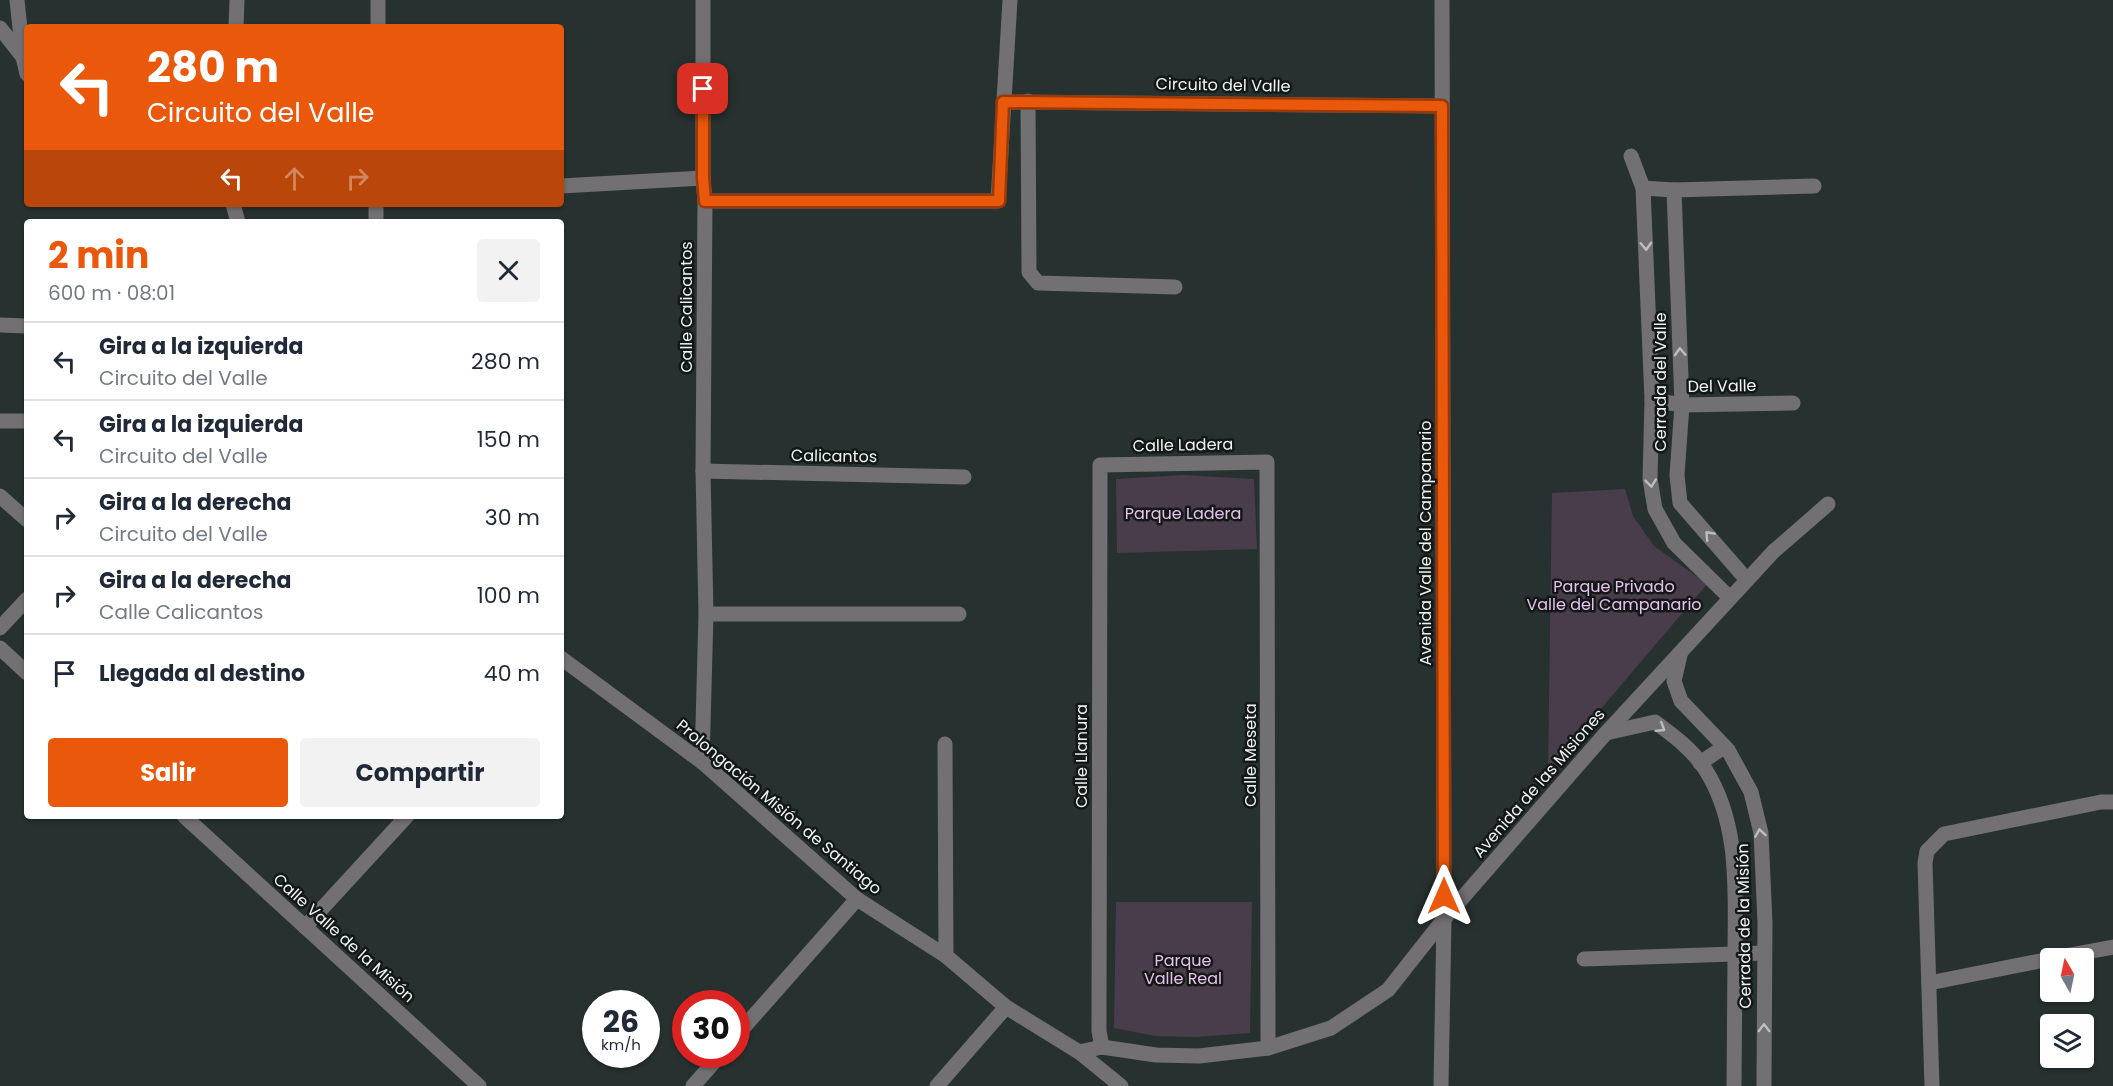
<!DOCTYPE html>
<html lang="es">
<meta charset="utf-8">
<style>
:root{--surface:#fff;--page:#f2f2f3;--text:#1f2937;--muted:#747a83;--line:#e0e1e3;--accent:#ea580c}
body{margin:0;font-family:Poppins,sans-serif;background:var(--page);color:var(--text);height:100vh;display:flex;flex-direction:column;font-size:22px;white-space:nowrap}
*{box-sizing:border-box;margin:0}
p{font-size:20px;color:var(--muted)}
.icon{flex:none;width:33px;height:33px;fill:none;stroke:currentColor;stroke-width:2;stroke-linecap:round;stroke-linejoin:round}
.map{position:relative;flex:1;overflow:hidden}
.sheet{position:absolute;left:24px;top:219px;width:540px;height:600px;display:flex;flex-direction:column;background:var(--surface);border-radius:6px;box-shadow:0 2px 4px #0004}
.sheet>*{flex:none}
.banner{position:absolute;left:24px;top:24px;width:540px;height:183px;border-radius:6px;box-shadow:0 2px 4px #0004;background:#ea580c;color:#fff;overflow:hidden}
.needle{width:39px;rotate:351deg}
.buttons{position:absolute;left:2040px;top:948px;display:grid;gap:12px}
.buttons a{display:grid;place-items:center;width:54px;height:54px;border-radius:6px;background:var(--surface);box-shadow:0 2px 4px #0004;font-size:30px}
.speed{position:absolute;left:582px;top:990px;display:flex;gap:12px;font-size:30px;font-weight:700;text-align:center}
.speed>*{display:grid;place-content:center;width:78px;height:78px;border-radius:50%;background:var(--surface);box-shadow:0 2px 4px #0004;line-height:1}
.speed small{font-size:15px;font-weight:400}
.speed .limit{border:9px solid #d22;background:#fff;color:#111}
.pin{position:absolute;display:grid;place-items:center;width:51px;height:51px;color:#fff;margin:-26px;border-radius:12px;box-shadow:0 3px 9px #0006}
.me{position:absolute;width:66px;margin:-33px;rotate:0deg;stroke-linejoin:round;filter:drop-shadow(0 0 4px #0008)}
.turn{display:flex;align-items:center;gap:21px;height:126px;padding:0 24px;font-size:27px}
.turn .icon{width:78px;height:78px;stroke-width:2.5}
.turn b{display:block;font-size:42px;line-height:51px}
.lanes{display:flex;align-items:center;height:57px;padding:0 24px;background:#0003;justify-content:center;gap:30px;direction:ltr}
.lanes .off{opacity:.35}
.round{display:grid;place-items:center;flex:none;width:63px;height:63px;border-radius:6px;background:var(--page)}
.overview{display:flex;align-items:center;justify-content:space-between;height:102px;padding:0 24px}
h1{font-size:36px;font-weight:700;line-height:45px;color:var(--accent)}
.primary-button{display:flex;gap:12px;margin-top:auto;padding:12px 24px}
.primary-button a{flex:1;height:69px;border-radius:6px;background:var(--accent);color:#fff;font-size:24px;font-weight:700;line-height:69px;text-align:center}
.primary-button a+a{background:var(--page);color:var(--text)}
ul{padding:0;list-style:none}
li{display:flex;align-items:center;gap:18px;height:78px;padding:0 24px;border-top:2px solid var(--line)}
li div{flex:1}
li b{display:block;font-size:22px}
li em{font-style:normal}
.map>svg:first-child{display:block}
.green{fill:#493d4b}
.lines{fill:none;stroke-linecap:round;stroke-linejoin:round}
.minor{stroke:#727073;stroke-width:15}
.oneway{stroke:#bcbfc0}
.route-casing{stroke:#983908;stroke-width:15}
.route{stroke:#ea580c;stroke-width:10}
.labels{text-anchor:middle;dominant-baseline:central;stroke-width:5;stroke-linejoin:round;paint-order:stroke}
.street-label{font-size:16px;fill:#eef4f3;stroke:#131817}
.park-label{font-size:16px;fill:#e7c0ed;stroke:#131817}
</style>
<div class="map">
<svg width="2113" height="1086" viewBox="0 0 2113 1086">
<rect width="100%" height="100%" fill="#273130"/>
<g class="green">
<polygon points="1183,475 1254,479 1257,549 1117,553 1116,479"/>
<polygon points="1625,489 1633,516 1654,546 1707,584 1548,771 1552,493"/>
<polygon points="1116,902 1252,902 1250,1033 1196,1037 1155,1036 1114,1028"/>
</g>
<g class="lines">
<g class="minor">
<polyline points="17,0 23,57"/>
<polyline points="236,27 237,0"/>
<polyline points="378,27 378,0"/>
<polyline points="0,28 23,57 27,74"/>
<polyline points="1028,101 1029,272 1038,283 1175,287"/>
<polyline points="1003,102 1442,106"/>
<polyline points="1631,156 1643,188 1652,400 1650,479 1655,509 1674,543 1730,598"/>
<polyline points="561,186 703,178"/>
<polyline points="1643,188 1674,190 1814,186"/>
<polyline points="1674,190 1682,405 1677,475 1680,503 1747,580"/>
<polyline points="705,201 998,201 1010,0"/>
<polyline points="233,204 238,222"/>
<polyline points="376,222 376,204"/>
<polyline points="0,325 27,326"/>
<polyline points="1652,400 1682,405 1793,403"/>
<polyline points="0,421 27,421"/>
<polyline points="703,471 964,477"/>
<polyline points="0,496 27,520"/>
<polyline points="706,614 959,614"/>
<polyline points="0,628 27,599"/>
<polyline points="0,648 27,673"/>
<polyline points="1680,655 1674,681 1681,701 1728,750 1751,792 1761,833 1765,923 1764,1086"/>
<polyline points="561,658 702,762 857,899 946,956 1006,1007 1079,1052 1121,1086"/>
<path d="M1606,733L1655,722C1674,736 1692,749 1705,769C1741,825 1735,894 1735,957C1735,1000 1734,1043 1734,1086"/>
<polyline points="945,744 946,956"/>
<polyline points="702,762 706,614 703,471 705,201 703,178 703,0"/>
<polyline points="1700,763 1724,747"/>
<polyline points="184,816 479,1086"/>
<polyline points="305,927 407,816"/>
<polyline points="2054,958 2113,947"/>
<polyline points="1584,959 1764,953"/>
<polyline points="1929,983 2050,959"/>
<polyline points="736,1036 857,899"/>
<polyline points="1102,1047 1099,1031 1100,465 1267,462 1268,1048"/>
<polyline points="1079,1052 1102,1047 1156,1055 1199,1056 1268,1048 1331,1028 1388,990 1444,919 1606,733 1773,552 1828,504"/>
<polyline points="693,1086 721,1054"/>
<polyline points="937,1086 1006,1007"/>
<polyline points="1441,1086 1444,919 1442,0"/>
<polyline points="1932,1086 1925,863 1927,851 1944,834 2101,802 2113,802"/>
</g>
</g>
<defs><path id="oneway-chevron" d="M-2-3.5L2.5 0L-2 3.5" fill="none" stroke-width="1.6" stroke-linecap="round" stroke-linejoin="round" transform="scale(1.5)"/></defs>
<g class="oneway">
<use href="#oneway-chevron" transform="translate(1646 246) rotate(88)"/>
<use href="#oneway-chevron" transform="translate(1680 352) rotate(-92)"/>
<use href="#oneway-chevron" transform="translate(1651 483) rotate(84)"/>
<use href="#oneway-chevron" transform="translate(1709 535) rotate(-133)"/>
<use href="#oneway-chevron" transform="translate(1661 728) rotate(32)"/>
<use href="#oneway-chevron" transform="translate(1760 833) rotate(-99)"/>
<use href="#oneway-chevron" transform="translate(1764 1028) rotate(-90)"/>
</g>
<g class="lines">
<defs>
<polyline id="route" points="703,89 703,178 705,201 999,201 1003,102 1442,106 1444,896"/>
</defs>
<use href="#route" class="route-casing"/>
<use href="#route" class="route"/>
</g>
<g class="labels">
<g class="street-label">
<text transform="translate(1223 85) rotate(1)">Circuito del Valle</text>
<text transform="translate(686 307) rotate(-90)">Calle Calicantos</text>
<text transform="translate(1660 382) rotate(-90)">Cerrada del Valle</text>
<text transform="translate(1722 386) rotate(-1)">Del Valle</text>
<text transform="translate(1183 445) rotate(-1)">Calle Ladera</text>
<text transform="translate(834 456) rotate(1)">Calicantos</text>
<text transform="translate(1425 543) rotate(-90)">Avenida Valle del Campanario</text>
<text transform="translate(1250 755) rotate(-90)">Calle Meseta</text>
<text transform="translate(1081 756) rotate(-90)">Calle Llanura</text>
<text transform="translate(1539 783) rotate(-49)">Avenida de las Misiones</text>
<text transform="translate(779 807) rotate(40)">Prolongación Misión de Santiago</text>
<text transform="translate(1744 926) rotate(-91)">Cerrada de la Misión</text>
<text transform="translate(344 938) rotate(42)">Calle Valle de la Misión</text>
</g>
<g class="park-label">
<text x="1183" y="513">Parque Ladera</text>
<text x="1614" y="586">Parque Privado<tspan x="1614" dy="18">Valle del Campanario</tspan></text>
<text x="1183" y="960">Parque<tspan x="1183" dy="18">Valle Real</tspan></text>
</g>
</g>
</svg>
<div class="buttons">
<a><svg class="needle" viewBox="-14 -14 28 28"><path d="M0-13l5 13h-10z" fill="#e53935"/><path d="M0 13l5-13h-10z" fill="#747a83"/></svg></a>
<a><svg class="icon" aria-label="layers" viewBox="0 0 24 24"><path d="M12 4l9 5-9 5-9-5zM3 14l9 5 9-5"/></svg></a>
</div>
<div class="speed"><div>26<small>km/h</small></div><div class="limit">30</div></div>
<div class="pin" style="left:703px;top:89px;background:#d93025"><svg class="icon" aria-label="arrive" viewBox="0 0 24 24"><path d="M6 21V4h12l-3 4 3 4H6"/></svg></div>
<svg class="me" style="left:1444px;top:896px" viewBox="-20 -20 40 40"><path d="M0-17L14 15 0 8-14 15z" fill="#ea580c" stroke="#fff" stroke-width="4"/></svg>
<div class="banner">
<div class="turn"><svg class="icon" aria-label="left" viewBox="0 0 24 24"><path d="M17 20v-9H6M10 6l-5 5 5 5"/></svg><div><b>280 m</b>Circuito del Valle</div></div>
<div class="lanes"><svg class="icon" aria-label="left" viewBox="0 0 24 24"><path d="M17 20v-9H6M10 6l-5 5 5 5"/></svg><svg class="icon off" aria-label="ahead" viewBox="0 0 24 24"><path d="M12 20V5M6 11l6-6 6 6"/></svg><svg class="icon off" aria-label="right" viewBox="0 0 24 24"><path d="M7 20v-9h11M14 6l5 5-5 5"/></svg></div>
</div>
<section class="sheet">
<div class="overview"><div><h1>2 min</h1><p>600 m · 08:01</p></div><a class="round"><svg class="icon" aria-label="close" viewBox="0 0 24 24"><path d="M6 6l12 12M18 6L6 18"/></svg></a></div>
<ul>
<li><svg class="icon" aria-label="left" viewBox="0 0 24 24"><path d="M17 20v-9H6M10 6l-5 5 5 5"/></svg><div><b>Gira a la izquierda</b><p>Circuito del Valle</p></div><em>280 m</em></li>
<li><svg class="icon" aria-label="left" viewBox="0 0 24 24"><path d="M17 20v-9H6M10 6l-5 5 5 5"/></svg><div><b>Gira a la izquierda</b><p>Circuito del Valle</p></div><em>150 m</em></li>
<li><svg class="icon" aria-label="right" viewBox="0 0 24 24"><path d="M7 20v-9h11M14 6l5 5-5 5"/></svg><div><b>Gira a la derecha</b><p>Circuito del Valle</p></div><em>30 m</em></li>
<li><svg class="icon" aria-label="right" viewBox="0 0 24 24"><path d="M7 20v-9h11M14 6l5 5-5 5"/></svg><div><b>Gira a la derecha</b><p>Calle Calicantos</p></div><em>100 m</em></li>
<li><svg class="icon" aria-label="arrive" viewBox="0 0 24 24"><path d="M6 21V4h12l-3 4 3 4H6"/></svg><div><b>Llegada al destino</b></div><em>40 m</em></li>
</ul>
<div class="primary-button"><a>Salir</a><a>Compartir</a></div>
</section>
</div>
